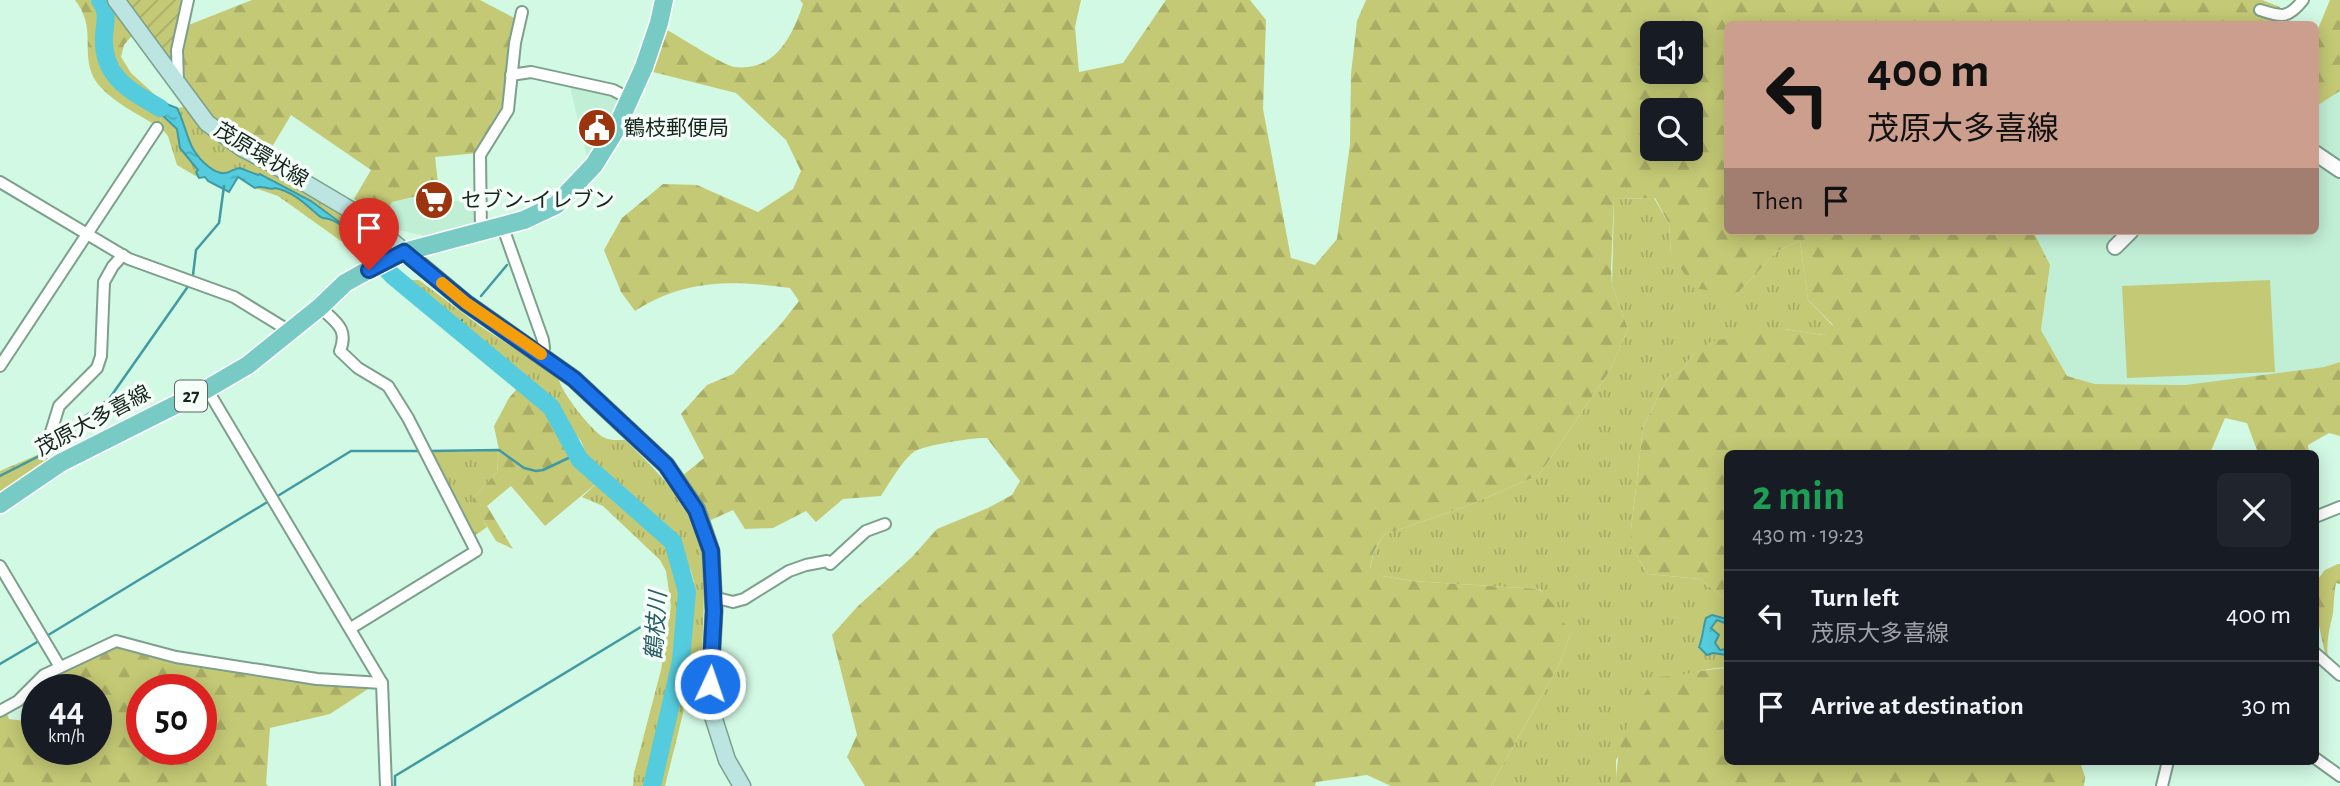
<!DOCTYPE html>
<meta charset="utf-8">
<style>
:root{--surface:#171b24;--page:#20242c;--text:#f1f3f6;--muted:#9ea1a6;--line:#363941}
body{margin:0;font-family:"Alegreya Sans","Noto Sans JP",sans-serif;background:var(--page);color:var(--text);height:100vh;display:flex;flex-direction:column;font-size:26px;white-space:nowrap}
*{box-sizing:border-box;margin:0}
p{font-size:23px;color:var(--muted)}
.icon{flex:none;width:38px;height:38px;fill:none;stroke:currentColor;stroke-width:2;stroke-linecap:round;stroke-linejoin:round}
.map{position:relative;flex:1;overflow:hidden}
.panel{position:absolute;left:1724px;top:450px;width:595px;height:315px;display:flex;flex-direction:column;background:var(--surface);border-radius:10px;box-shadow:0 4px 18px #0003}
.panel>*{flex:none}
.top-card{position:absolute;left:1724px;top:21px;width:595px;height:214px;border-radius:10px;box-shadow:0 4px 18px #0003;background:#cb9e8e;color:#111;overflow:hidden}
.fabs{position:absolute;left:1640px;top:21px;display:grid;gap:14px}
.fabs a{display:grid;place-items:center;width:63px;height:63px;border-radius:10px;background:var(--surface);box-shadow:0 4px 18px #0003;font-size:35px}
.speed{position:absolute;left:21px;top:674px;display:flex;gap:14px;font-size:35px;font-weight:700;text-align:center}
.speed>*{display:grid;place-content:center;width:91px;height:91px;border-radius:50%;background:var(--surface);box-shadow:0 4px 18px #0003;line-height:1}
.speed small{font-size:18px;font-weight:400}
.speed .limit{border:10px solid #d22;background:#fff;color:#111}
.pin{position:absolute;display:grid;place-items:center;width:60px;height:60px;color:#fff;margin:-72px -30px;border-radius:50% 50% 50% 0;rotate:-45deg;box-shadow:0 0 7px #0007}
.pin .icon{rotate:45deg}
.me{position:absolute;width:77px;margin:-38px;rotate:3deg;stroke-linejoin:round;filter:drop-shadow(0 0 5px #0008)}
.turn{display:flex;align-items:center;gap:24px;height:147px;padding:0 28px;font-size:32px}
.turn .icon{width:91px;height:91px;stroke-width:2.5}
.turn b{display:block;font-size:49px;line-height:60px}
.then{display:flex;align-items:center;height:66px;padding:0 28px;background:#0003;gap:14px;font-size:26px}
.round{display:grid;place-items:center;flex:none;width:74px;height:74px;border-radius:10px;background:var(--page)}
.head{display:flex;align-items:center;justify-content:space-between;height:119px;padding:0 28px}
h1{font-size:42px;font-weight:600;line-height:52px;color:#1e9e55}
ul{padding:0;list-style:none}
li{display:flex;align-items:center;gap:21px;height:91px;padding:0 28px;border-top:2px solid var(--line)}
li div{flex:1}
li b{display:block;font-size:26px}
li em{font-style:normal}
.map>svg:first-child{display:block}
.built{fill:#c1efd5}
.grass{fill:url(#grass-tufts)}
.forest{fill:url(#forest-firs);fill-rule:evenodd}
.garden{fill:url(#garden-furrows)}
.pitch{fill:#c4c975}
.water{fill:url(#water-ripples);stroke:#419aa3;stroke-width:2}
.lines{fill:none;stroke-linecap:round;stroke-linejoin:round}
.stream{stroke:#419aa3;stroke-width:2.5}
.river{stroke:#54ccdd;stroke-width:18}
.minor-casing{stroke:#7ca08c;stroke-width:14}
.tertiary-casing{stroke:#7ca08c;stroke-width:18}
.secondary-casing{stroke:#7ca08c;stroke-width:19}
.primary-casing{stroke:#fff;stroke-width:21}
.minor{stroke:#fff;stroke-width:10}
.tertiary{stroke:#fff;stroke-width:14}
.secondary{stroke:#bce5e1;stroke-width:16}
.primary{stroke:#78cbc4;stroke-width:18}
.route-casing{stroke:#114b97;stroke-width:18}
.route{stroke:#1a73e8;stroke-width:12}
.slow{stroke:#f59e0b;stroke-width:12}
.labels{text-anchor:middle;dominant-baseline:central;stroke-width:7;stroke-linejoin:round;paint-order:stroke}
.shield{fill:#f6fef9;stroke:#59665f;stroke-width:2}
.shield-label{font-size:19px;font-weight:bold;fill:#16251d}
.poi-label{font-size:21px;fill:#16251d;stroke:#f6fef9;text-anchor:start}
.street-label{font-size:21px;fill:#16251d;stroke:#f6fef9}
.water-label{font-size:23px;font-style:italic;fill:#2b5d65;stroke:#f6fef9}
</style>
<div class="map">
<svg width="2340" height="786" viewBox="0 0 2340 786">
<defs>
<pattern id="grass-tufts" width="24" height="20" patternUnits="userSpaceOnUse" patternTransform="scale(1.75)"><rect width="24" height="20" fill="#c4c975"/><path d="M3 7l-1-3M5 7V3M7 7l1-3M15 17l-1-3M17 17v-4M19 17l1-3" fill="none" stroke="#a8ac65"/></pattern>
<pattern id="forest-firs" width="22" height="20" patternUnits="userSpaceOnUse" patternTransform="scale(1.75)"><rect width="22" height="20" fill="#c4c975"/><path d="M5 1l3.5 6h-7zM16 11l3.5 6h-7z" fill="#a8ac65"/></pattern>
<pattern id="garden-furrows" width="10" height="10" patternUnits="userSpaceOnUse" patternTransform="scale(1.75)"><rect width="10" height="10" fill="#c4c975"/><path d="M-1 1l2-2M0 10L10 0M9 11l2-2" fill="none" stroke="#a8ac65"/></pattern>
<pattern id="water-ripples" width="26" height="14" patternUnits="userSpaceOnUse" patternTransform="scale(1.75)"><rect width="26" height="14" fill="#54ccdd"/><path d="M2 4q2-2 4 0t4 0M15 11q2-2 4 0t4 0" fill="none" stroke="#48afbd"/></pattern>
</defs>
<rect width="100%" height="100%" fill="#d2f9e3"/>
<g class="built">
<polygon points="569,84 608,91 624,99 589,164"/>
<polygon points="2340,91 2340,362 2324,367 2185,385 2095,384 2067,376 2041,330 2050,265 2033,231 2315,231 2315,107"/>
<polygon points="448,190 451,202 478,198 477,224 426,236 394,229 383,218 392,202"/>
</g>
<g class="grass">
<path d="M190,106L368,233L375,240L372,246L311,201L258,175L235,168L226,174C192,170 189,133 177,108Z"/>
<polygon points="160,113 177,130 180,148 198,170 196,172 199,178 177,165 168,136 161,128"/>
<polygon points="258,186 280,189 296,196 314,209 318,215 331,219 354,237 360,243 361,250 359,253 362,256 278,196 255,188"/>
<polygon points="1654,198 1669,224 1671,254 1736,295 1777,251 1800,241 1808,300 1833,326 1824,335 1784,329 1693,354 1682,371 1668,377 1643,427 1631,530 1631,547 1648,574 1700,579 1727,600 1727,667 1709,669 1677,677 1616,760 1616,786 1491,786 1559,665 1570,635 1540,589 1412,581 1382,576 1370,569 1373,555 1383,535 1467,506 1539,475 1609,372 1628,329 1612,285 1614,199"/>
<path d="M404,280H419L480,326L558,377C561,392 590,429 603,437C610,441 617,440 625,440C652,466 681,494 696,529C709,559 702,638 701,674L691,676C684,713 674,749 665,786H654L663,747L672,739L695,598L694,582L691,571L668,526L633,497L625,494L590,463L581,441L566,423L556,399L550,400L498,356H495L458,326L462,321L460,319L456,324L407,285L402,281Z"/>
<polygon points="499,450 497,472 472,499 487,527 473,537 429,451"/>
<path d="M598,482C617,496 634,510 652,526C658,532 666,538 671,545C707,598 658,726 648,786H633L634,773L661,670L671,606L666,571L660,560L603,506L582,497Z"/>
</g>
<g class="forest">
<path d="M75,0H113L136,31L124,45L121,57L131,73L164,103L143,95L141,98L160,113L161,128C141,116 100,96 92,74C82,48 96,27 75,0Z"/>
<path d="M252,0H480L516,19L506,108L478,153L435,157L439,191L392,202L383,218L354,199L371,170L291,115L269,152L251,139L243,143C216,122 182,96 180,59C180,48 184,37 186,26Z"/>
<path d="M800,0H1081L1075,27L1079,72L1123,63L1166,0H1250L1266,20L1263,109L1291,258L1315,265L1337,239L1350,144L1351,74L1357,21L1366,0H2262L2280,7L2275,24H1727V231H2033L2050,265L2041,330L2067,376L2095,384L2185,385L2324,367L2340,362V436L2329,433L2308,445L2309,453H2258L2247,423L2225,418L2210,453H1727V600L1700,579L1648,574L1631,547V530L1643,427L1668,377L1682,371L1693,354L1712,341L1784,329L1824,335L1833,325L1808,300L1800,241L1777,251L1736,295L1694,288L1671,254L1669,224L1655,198L1614,199L1611,269L1612,285L1628,329L1609,372L1539,475L1467,506L1383,535L1373,554L1370,568L1382,576L1412,581L1539,589L1556,607L1570,635L1559,665L1491,786H1391L1367,775L1316,782L1315,786H865L847,757L857,735L832,635L857,607L912,557L937,529L988,508L1012,495L1020,481L987,438C974,437 926,445 915,451C903,459 889,484 881,496L843,499L816,522L806,511L773,528L745,529L733,510L711,520L681,477L704,458L681,414L707,385L733,374L781,324L799,301L790,288C734,280 684,279 635,311L621,292L604,250L622,218L663,184L697,185L758,212L793,189L801,171L786,140L736,93L653,72L667,30C680,37 723,65 734,67C774,72 792,38 803,4ZM1652,33H1690V72H1652ZM1652,110H1690V149H1652Z"/>
<polygon points="2330,0 2340,0 2340,91 2315,107 2315,36"/>
<polygon points="521,384 550,409 580,462 598,482 545,526 511,486 487,506 513,549 496,541 474,505 472,499 497,472 499,450 494,426 509,398"/>
<polygon points="51,449 50,460 0,495 0,471"/>
<path d="M2338,564H2340V584L2336,583C2334,594 2334,602 2333,613C2329,632 2326,640 2328,660L2326,658L2319,626L2317,580L2325,570Z"/>
<path d="M118,643L369,686L368,689L330,714L270,728L266,784L268,786H0V714L6,711L9,719L25,721L37,711V749H96V690L38,689L37,685L48,675ZM142,690H201V749H142Z"/>
<path d="M1727,668V761H2082L2081,765L2085,777L2084,786H1616C1616,740 1631,715 1655,677C1682,677 1701,669 1727,668Z"/>
</g>
<polygon class="garden" points="120,0 185,0 174,68"/>
<polygon class="pitch" points="2270,280 2275,372 2127,378 2122,286"/>
<g class="water">
<path d="M143,95L177,108C189,132 186,149 209,167C213,170 219,174 225,173C230,173 234,168 240,168L258,175L260,174L311,201L372,246L369,253L362,256L359,252L361,250C358,238 340,222 329,219C322,217 324,220 318,215C305,204 294,192 275,188C269,191 262,184 255,188L238,177L229,192L208,181L205,177L199,178L196,172L198,170L180,148L177,129L160,113L141,99Z"/>
<path d="M1712,615L1727,619V624L1717,620L1711,628L1719,635L1715,643L1720,650L1727,649V655L1713,653L1707,655L1699,647C1703,637 1703,628 1706,618Z"/>
</g>
<g class="lines">
<g class="stream">
<polyline points="193,275 196,250 219,223 224,186"/>
<polyline points="481,296 507,265"/>
<polyline points="455,328 462,320"/>
<polyline points="429,451 499,450 524,468 536,471 543,470 577,454"/>
<polyline points="0,476 69,441 80,420 109,399 189,285"/>
<polyline points="276,497 351,451 421,451"/>
<polyline points="45,637 269,501"/>
<polyline points="0,664 39,641"/>
<polyline points="395,786 395,776 659,616"/>
</g>
<g class="river">
<path d="M100,0C109,12 105,22 104,36C102,77 129,90 160,108"/>
<polyline points="353,234 393,276 551,407 580,460 673,542 687,592 681,661 652,786"/>
</g>
<defs>
<g id="minor">
<path d="M2260,10C2282,17 2288,19 2303,0"/>
<polyline points="511,75 531,72 613,90 630,99"/>
<polyline points="178,83 177,50 188,0"/>
<polyline points="0,182 129,259 234,297 291,332"/>
<polyline points="502,225 543,340 544,348 541,354"/>
<polyline points="481,232 480,155 508,110 515,43 522,12"/>
<path d="M320,307C335,322 349,328 340,351L358,368L388,386L408,418L476,551L351,628"/>
<polyline points="0,366 157,128"/>
<polyline points="207,389 382,683 386,786"/>
<polyline points="51,432 59,406 97,368 101,356 104,282 113,266 123,255"/>
<polyline points="2315,517 2340,507"/>
<polyline points="0,566 60,667"/>
<polyline points="713,597 733,602 744,599 789,571 806,565 827,561 830,564 866,531 885,524"/>
<polyline points="2315,653 2340,675"/>
<polyline points="0,711 18,701 44,675 116,641 176,657 317,679 382,683"/>
<polyline points="2315,758 2340,776"/>
<polyline points="2162,786 2168,761"/>
</g>
<g id="tertiary">
<polyline points="2315,153 2340,170"/>
<polyline points="2115,247 2131,231"/>
</g>
<polyline id="secondary" points="116,0 207,123 242,148 273,164 364,218 466,303 574,379 666,465 697,510 711,551 714,611 710,684 712,713 727,760 742,786"/>
<polyline id="primary" points="0,504 60,463 207,389 248,365 320,307 345,283 361,274 404,252 524,220 556,205 594,165 615,131 644,67 659,23 664,0"/>
</defs>
<use href="#minor" class="minor-casing"/>
<use href="#tertiary" class="tertiary-casing"/>
<use href="#secondary" class="secondary-casing"/>
<use href="#primary" class="primary-casing"/>
<use href="#minor" class="minor"/>
<use href="#tertiary" class="tertiary"/>
<use href="#secondary" class="secondary"/>
<use href="#primary" class="primary"/>
</g>
<g class="lines">
<defs>
<polyline id="route" points="369,270 404,252 466,303 574,379 666,465 696,510 711,551 714,611 710,684"/>
</defs>
<use href="#route" class="route-casing"/>
<use href="#route" class="route"/>
<polyline class="slow" points="442,283 466,303 541,354"/>
</g>
<defs>
<symbol id="civic-disc" viewBox="-11 -11 22 22"><circle r="9.5" fill="#9c350e" stroke="#f6fef9"/><path d="M-.6-6.5H3V-4.5H.6V-3L4-1V1h2V6H-6V1h2V-1L-.6-3ZM-1.2 2.5V6h2.4V2.5Z" fill="#fff"/></symbol>
<symbol id="supermarket-disc" viewBox="-11 -11 22 22"><circle r="9.5" fill="#9c350e" stroke="#f6fef9"/><path d="M-6-5.5h2.5l.6 2H6L4.5 2H-2.5L-4.4-4H-6ZM-1.5 3.2a1.3 1.3 0 1 0 .1 0ZM3 3.2a1.3 1.3 0 1 0 .1 0Z" fill="#fff"/></symbol>
</defs>
<g fill-rule="evenodd">
<use href="#civic-disc" x="575" y="106" width="44" height="44"/>
<use href="#supermarket-disc" x="412" y="178" width="44" height="44"/>
</g>
<g class="labels">
<rect class="shield" x="175" y="380.5" width="32" height="31" rx="5"/>
<g class="shield-label">
<text x="191" y="396">27</text>
</g>
<g class="poi-label">
<text x="624" y="128">鶴枝郵便局</text>
<text x="461" y="200">セブン-イレブン</text>
</g>
<g class="street-label">
<text transform="translate(261 155) rotate(31)">茂原環状線</text>
<text transform="translate(93 421) rotate(-28)">茂原大多喜線</text>
</g>
<g class="water-label">
<text transform="translate(657 626) rotate(-86)">鶴枝川</text>
</g>
</g>
</svg>
<div class="fabs">
<a><svg class="icon" aria-label="sound" viewBox="0 0 24 24"><path d="M4 9h4l5-4v14l-5-4H4zM17 9q2 3 0 6"/></svg></a>
<a><svg class="icon" aria-label="search" viewBox="0 0 24 24"><circle cx="10" cy="10" r="6"/><path d="M15 15l6 6"/></svg></a>
</div>
<div class="speed"><div>44<small>km/h</small></div><div class="limit">50</div></div>
<div class="pin" style="left:369px;top:270px;background:#d93025"><svg class="icon" aria-label="arrive" viewBox="0 0 24 24"><path d="M6 21V4h12l-3 4 3 4H6"/></svg></div>
<svg class="me" style="left:710px;top:684px" viewBox="-20 -20 40 40"><circle r="17" fill="#1a73e8" stroke="#fff" stroke-width="3"/><path d="M0-11L8 9 0 5-8 9z" fill="#fff"/></svg>
<div class="top-card">
<div class="turn"><svg class="icon" aria-label="left" viewBox="0 0 24 24"><path d="M17 20v-9H6M10 6l-5 5 5 5"/></svg><div><b>400 m</b>茂原大多喜線</div></div>
<div class="then">Then<svg class="icon" aria-label="arrive" viewBox="0 0 24 24"><path d="M6 21V4h12l-3 4 3 4H6"/></svg></div>
</div>
<section class="panel">
<div class="head"><div><h1>2 min</h1><p>430 m · 19:23</p></div><a class="round"><svg class="icon" aria-label="close" viewBox="0 0 24 24"><path d="M6 6l12 12M18 6L6 18"/></svg></a></div>
<ul>
<li><svg class="icon" aria-label="left" viewBox="0 0 24 24"><path d="M17 20v-9H6M10 6l-5 5 5 5"/></svg><div><b>Turn left</b><p>茂原大多喜線</p></div><em>400 m</em></li>
<li><svg class="icon" aria-label="arrive" viewBox="0 0 24 24"><path d="M6 21V4h12l-3 4 3 4H6"/></svg><div><b>Arrive at destination</b></div><em>30 m</em></li>
</ul>
</section>
</div>
